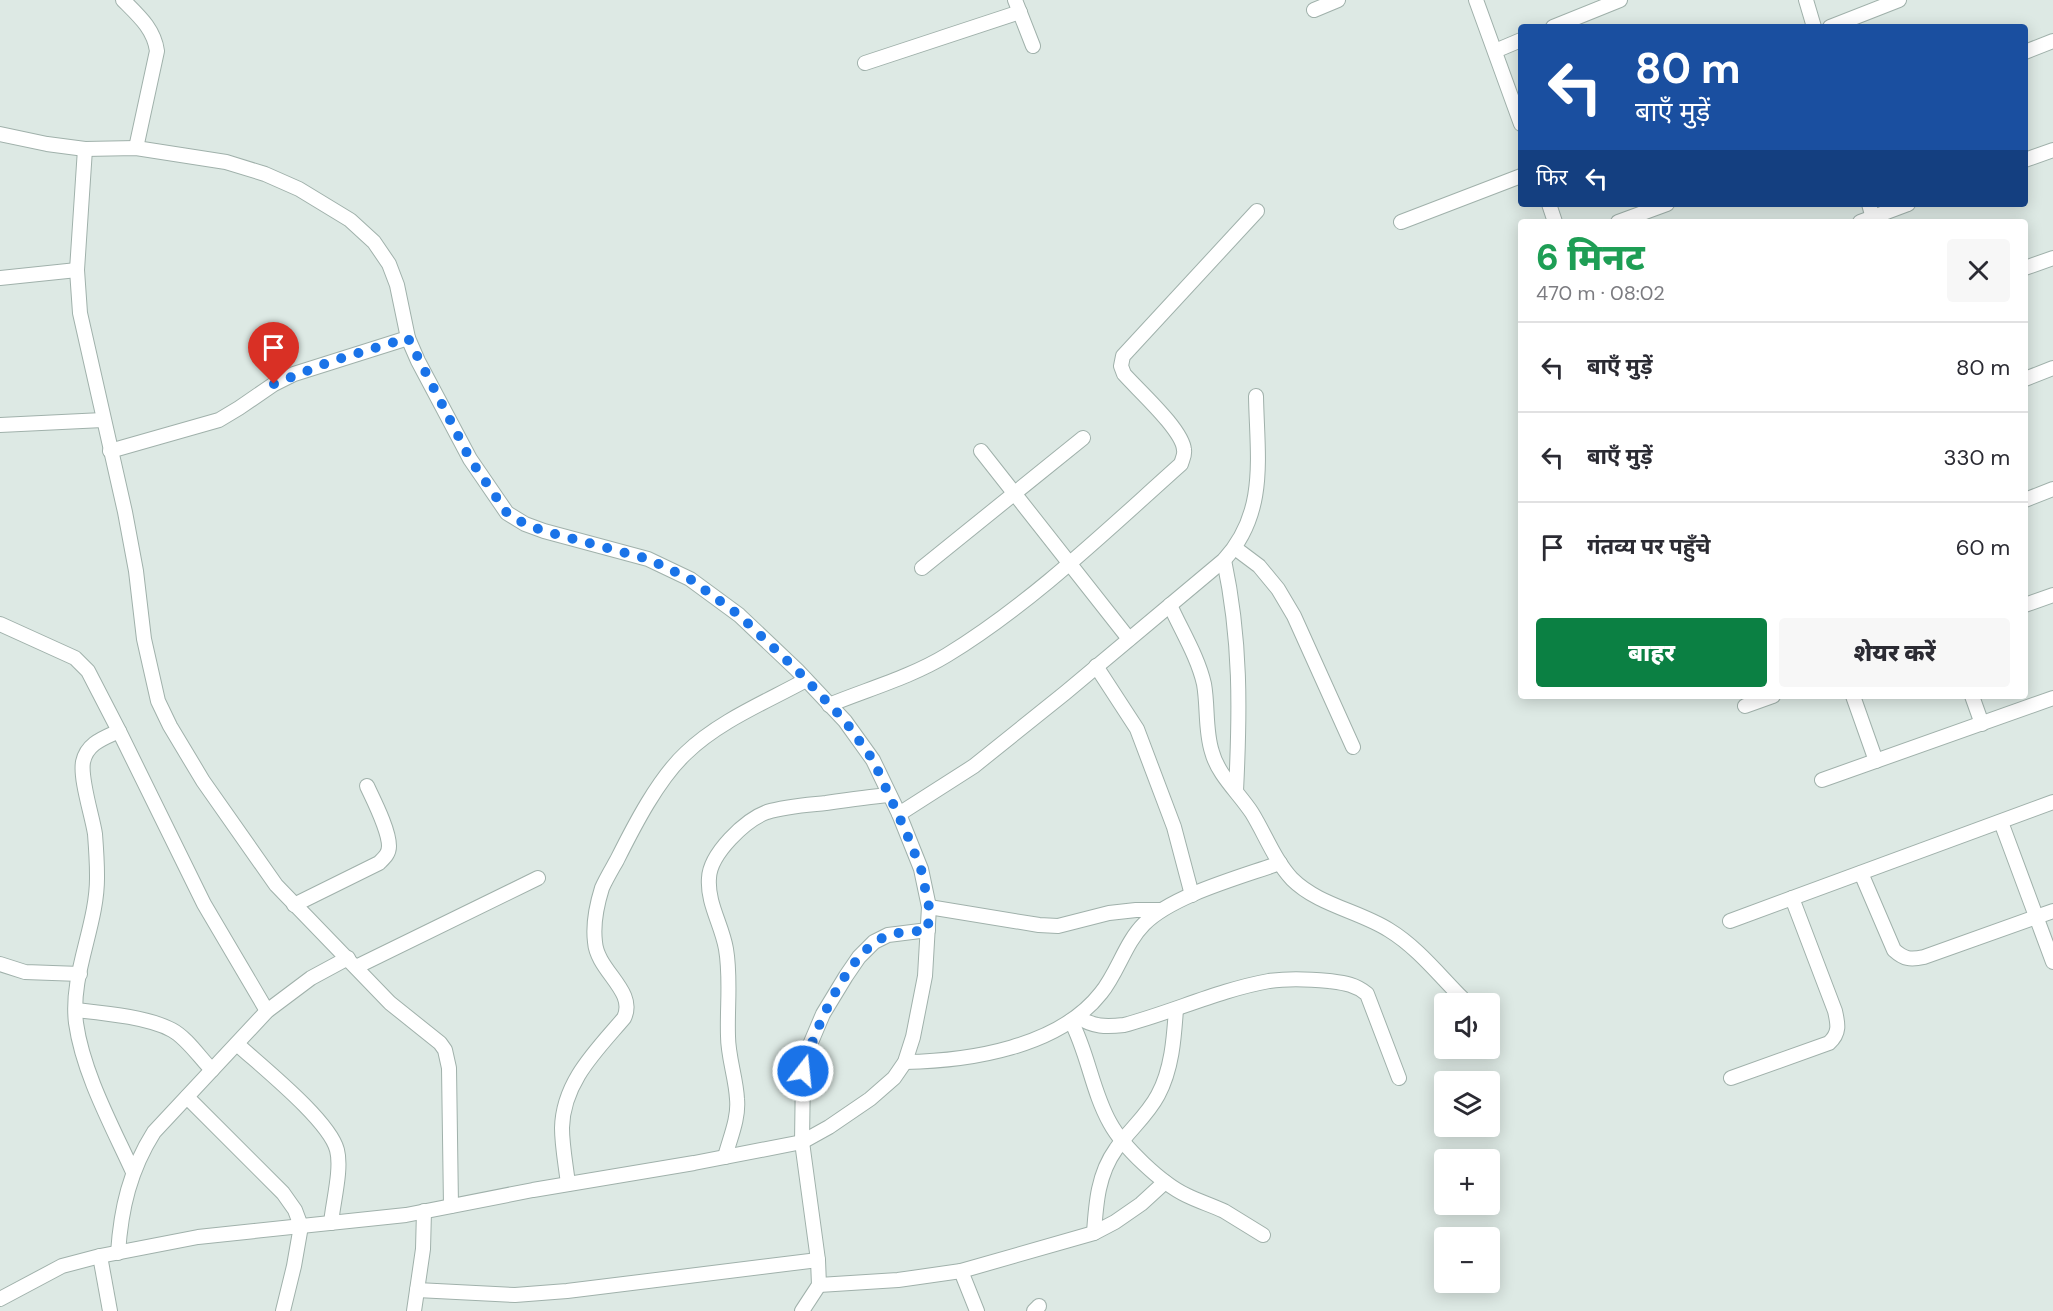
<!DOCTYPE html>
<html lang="hi">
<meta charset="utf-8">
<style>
:root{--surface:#fff;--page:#f7f7f7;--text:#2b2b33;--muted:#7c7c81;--line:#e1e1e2;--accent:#0b8043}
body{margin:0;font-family:"DM Sans","Noto Sans Devanagari",sans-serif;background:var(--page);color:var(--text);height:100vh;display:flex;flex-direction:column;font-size:22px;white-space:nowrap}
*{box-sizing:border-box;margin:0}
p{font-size:20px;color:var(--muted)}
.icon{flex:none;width:33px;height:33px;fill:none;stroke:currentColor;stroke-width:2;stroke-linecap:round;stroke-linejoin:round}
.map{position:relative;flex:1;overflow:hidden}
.drawer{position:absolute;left:1518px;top:219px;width:510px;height:480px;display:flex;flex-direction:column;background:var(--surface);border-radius:6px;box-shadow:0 3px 15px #0003}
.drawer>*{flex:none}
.hud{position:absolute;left:1518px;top:24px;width:510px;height:183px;border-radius:6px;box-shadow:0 3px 15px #0003;background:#1a4fa0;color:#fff;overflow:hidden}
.fabs{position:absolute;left:1434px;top:993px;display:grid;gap:12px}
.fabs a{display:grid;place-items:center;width:66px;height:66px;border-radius:6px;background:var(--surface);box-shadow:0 3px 15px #0003;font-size:30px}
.pin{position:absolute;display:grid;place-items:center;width:51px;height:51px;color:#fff;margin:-62px -26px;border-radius:50% 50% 50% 0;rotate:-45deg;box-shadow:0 0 6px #0007}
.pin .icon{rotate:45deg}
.me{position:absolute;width:66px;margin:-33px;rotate:16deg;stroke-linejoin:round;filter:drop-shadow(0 0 4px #0008)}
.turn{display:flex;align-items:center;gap:21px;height:126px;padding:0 18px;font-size:27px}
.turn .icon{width:78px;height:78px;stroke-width:2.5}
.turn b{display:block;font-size:42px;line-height:51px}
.then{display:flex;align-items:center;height:57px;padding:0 18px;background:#0003;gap:12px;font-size:22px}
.round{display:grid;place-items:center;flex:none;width:63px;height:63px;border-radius:6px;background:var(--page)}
.overview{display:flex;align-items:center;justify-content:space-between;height:102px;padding:0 18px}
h1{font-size:36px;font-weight:800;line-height:45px;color:#1e9e55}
.primary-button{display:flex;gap:12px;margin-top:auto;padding:12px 18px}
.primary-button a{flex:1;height:69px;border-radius:6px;background:var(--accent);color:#fff;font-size:24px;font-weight:800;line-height:69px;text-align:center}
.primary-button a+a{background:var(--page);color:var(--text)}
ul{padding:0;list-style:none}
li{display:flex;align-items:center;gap:18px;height:90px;padding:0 18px;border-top:2px solid var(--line)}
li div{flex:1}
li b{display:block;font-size:22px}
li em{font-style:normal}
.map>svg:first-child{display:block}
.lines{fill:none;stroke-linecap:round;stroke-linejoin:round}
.minor-casing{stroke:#a0b1ab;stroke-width:16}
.minor{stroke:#fff;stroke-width:14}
.route{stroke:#1a73e8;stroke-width:10;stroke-dasharray:0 18}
</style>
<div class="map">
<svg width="2053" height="1311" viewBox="0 0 2053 1311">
<rect width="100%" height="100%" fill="#dde9e4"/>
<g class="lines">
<defs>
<g id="minor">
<path d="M123,0C139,16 154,29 157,51L136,148"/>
<polyline points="1015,0 1033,46"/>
<polyline points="1476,0 1521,124"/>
<polyline points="1806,0 1814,27"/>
<polyline points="1314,10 1338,0"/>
<polyline points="1553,27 1620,0"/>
<polyline points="1830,27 1899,0"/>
<polyline points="1495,51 1521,40"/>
<polyline points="2025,52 2053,41"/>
<polyline points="865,63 1020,12"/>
<polyline points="0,134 47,144 85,149 136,148 226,162 265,174 299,189 350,220 374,242 389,264 397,285 408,338 418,361 470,459 507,513 525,524 544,531 648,559 690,579 739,615 797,670 845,721 873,760 899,814 921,869 929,907 925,976 913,1037 905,1062 894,1078 870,1099 829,1127 802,1142 694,1163 533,1190 406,1215 198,1237 100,1256 62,1266 0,1299"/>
<polyline points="85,149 77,270 80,313 125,512 136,571 144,639 158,701 170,726 203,781 276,885 390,1003 440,1043 445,1050 449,1068 451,1206"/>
<polyline points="2025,160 2053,150"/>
<polyline points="1549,204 1555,222"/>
<polyline points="1869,204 1874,222"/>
<polyline points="1401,222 1521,176"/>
<polyline points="1618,222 1667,204"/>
<polyline points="1860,222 1908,204"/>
<polyline points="2025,268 2053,258"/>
<polyline points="0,278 77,270"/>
<polyline points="2025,379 2053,368"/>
<polyline points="0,425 103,420"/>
<polyline points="110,451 219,420 239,408 274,384 294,374 408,338"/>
<polyline points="981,451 1129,639"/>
<polyline points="2025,500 2053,489"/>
<polyline points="1235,548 1259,566 1278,589 1294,616 1353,747"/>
<path d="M1224,560C1241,640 1240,710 1236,791"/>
<polyline points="922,568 1083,438"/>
<path d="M1170,605C1181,630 1198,657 1204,684C1208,706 1205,731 1212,752C1218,775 1239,793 1252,813C1265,834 1275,861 1292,879C1318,905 1359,911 1389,930C1417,947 1439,975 1462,998"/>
<polyline points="2025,605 2053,595"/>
<polyline points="0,624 75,658 88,671 119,731 204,904 267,1011"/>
<polyline points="1096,666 1137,729 1174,827 1192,895"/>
<polyline points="1853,696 1876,761"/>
<polyline points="1972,696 1982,724"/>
<path d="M829,705C868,689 911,677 947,655C1032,603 1107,530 1181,464C1182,460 1185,455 1184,450C1183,430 1138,390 1124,374L1121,366L1123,356L1257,211"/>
<polyline points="1745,706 1773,696"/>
<path d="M119,731C104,738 87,743 83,762C80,779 92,815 95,834C96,847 97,861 97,875C98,925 70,973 76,1023C83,1073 112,1126 133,1172"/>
<polyline points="1822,780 2053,698"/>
<path d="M899,814L974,766L1065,693L1224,560C1268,512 1257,456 1256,396"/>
<polyline points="2001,822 2053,962"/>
<path d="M1861,873L1894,950C1904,959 1910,960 1924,957L2053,911"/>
<path d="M294,905L379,863C384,858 389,854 389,846C389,830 374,801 367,786"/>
<polyline points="929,907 1039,925 1058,926 1109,913 1136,910 1161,910"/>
<polyline points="1730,921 2053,802"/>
<polyline points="0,964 25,972 80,974"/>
<polyline points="356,967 538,878"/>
<path d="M76,1010C103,1013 148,1017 172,1030C187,1038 200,1058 212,1070"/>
<path d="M1078,1017C1093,1027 1106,1027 1124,1025C1173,1012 1219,990 1269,981C1289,978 1309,979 1329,981C1344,983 1355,984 1367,994L1399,1078"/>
<path d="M1071,1021C1088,1053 1092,1091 1110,1123C1123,1147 1161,1183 1186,1195C1198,1201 1211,1205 1224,1211C1237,1219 1250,1227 1263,1235"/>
<path d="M237,1044C261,1066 329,1120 337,1150C342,1169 333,1202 331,1223"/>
<path d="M905,1062C970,1061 1059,1047 1101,993C1118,972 1125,943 1144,924C1173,895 1241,877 1280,863"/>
<path d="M1731,1078L1829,1043C1840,1033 1838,1024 1835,1011L1792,898"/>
<polyline points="187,1097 283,1193 295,1210 301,1226 294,1266 283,1311"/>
<path d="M725,1157C730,1138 739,1118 737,1099C736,1078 728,1057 728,1036C727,1006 731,978 726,949C722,925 707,903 709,878C710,854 745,820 767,812C786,806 806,805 826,803C847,800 868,797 889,795"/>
<path d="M568,1184C566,1166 562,1146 562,1128C563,1082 596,1051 624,1018C637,991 597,971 595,942C593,926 597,904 602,888C606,879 612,869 617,860C634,826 658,779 686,753C719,721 766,702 806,680"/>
<path d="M1094,1233C1096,1203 1098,1174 1116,1149C1129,1130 1147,1116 1158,1095C1172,1069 1174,1038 1176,1009"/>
<path d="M118,1253C121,1208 130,1170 154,1132L267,1011L311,978L348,958"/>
<polyline points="100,1256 110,1311"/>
<polyline points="961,1271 977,1311"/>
<polyline points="819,1285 898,1280 961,1271 1094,1233 1115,1222 1141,1204 1165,1182"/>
<polyline points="417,1290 515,1295 567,1291 818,1260"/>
<polyline points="414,1311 423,1249 424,1211"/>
<polyline points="802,1311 819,1285 818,1260 802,1142 803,1071 809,1047 823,1014 846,976 859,957 874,942 888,935 928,930"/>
<polyline points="1034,1311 1039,1306"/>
</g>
</defs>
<use href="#minor" class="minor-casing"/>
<use href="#minor" class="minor"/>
</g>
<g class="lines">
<path class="route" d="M274,384L332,361L408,338L470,459L507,513L525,524L544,531L648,559L690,579L739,615L797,670L845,721L873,760L906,832L921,869L929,907L928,930C915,932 899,931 887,936C848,950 813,1033 803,1071"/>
</g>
</svg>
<div class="fabs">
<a><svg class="icon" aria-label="sound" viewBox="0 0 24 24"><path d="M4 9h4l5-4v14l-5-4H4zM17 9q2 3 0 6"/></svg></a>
<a><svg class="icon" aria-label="layers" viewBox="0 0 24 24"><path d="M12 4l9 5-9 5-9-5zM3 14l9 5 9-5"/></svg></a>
<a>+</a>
<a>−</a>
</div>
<div class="pin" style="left:274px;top:384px;background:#d93025"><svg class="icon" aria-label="arrive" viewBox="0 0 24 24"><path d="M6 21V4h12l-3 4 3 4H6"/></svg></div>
<svg class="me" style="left:803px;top:1071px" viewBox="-20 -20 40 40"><circle r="17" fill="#1a73e8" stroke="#fff" stroke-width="3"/><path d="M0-11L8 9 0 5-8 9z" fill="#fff"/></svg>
<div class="hud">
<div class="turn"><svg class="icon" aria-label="left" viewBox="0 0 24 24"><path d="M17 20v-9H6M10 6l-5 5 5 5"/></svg><div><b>80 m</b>बाएँ मुड़ें</div></div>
<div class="then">फिर<svg class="icon" aria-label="left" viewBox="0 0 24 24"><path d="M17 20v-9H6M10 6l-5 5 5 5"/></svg></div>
</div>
<section class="drawer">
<div class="overview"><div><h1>6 मिनट</h1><p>470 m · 08:02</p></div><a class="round"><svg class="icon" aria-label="close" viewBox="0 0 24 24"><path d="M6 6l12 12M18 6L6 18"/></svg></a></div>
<ul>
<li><svg class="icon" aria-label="left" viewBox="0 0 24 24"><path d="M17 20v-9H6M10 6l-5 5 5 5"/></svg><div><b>बाएँ मुड़ें</b></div><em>80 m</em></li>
<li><svg class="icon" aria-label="left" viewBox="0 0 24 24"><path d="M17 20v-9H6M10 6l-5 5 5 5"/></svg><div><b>बाएँ मुड़ें</b></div><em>330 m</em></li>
<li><svg class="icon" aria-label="arrive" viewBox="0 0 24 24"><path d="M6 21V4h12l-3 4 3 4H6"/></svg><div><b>गंतव्य पर पहुँचे</b></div><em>60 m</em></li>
</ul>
<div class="primary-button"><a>बाहर</a><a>शेयर करें</a></div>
</section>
</div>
